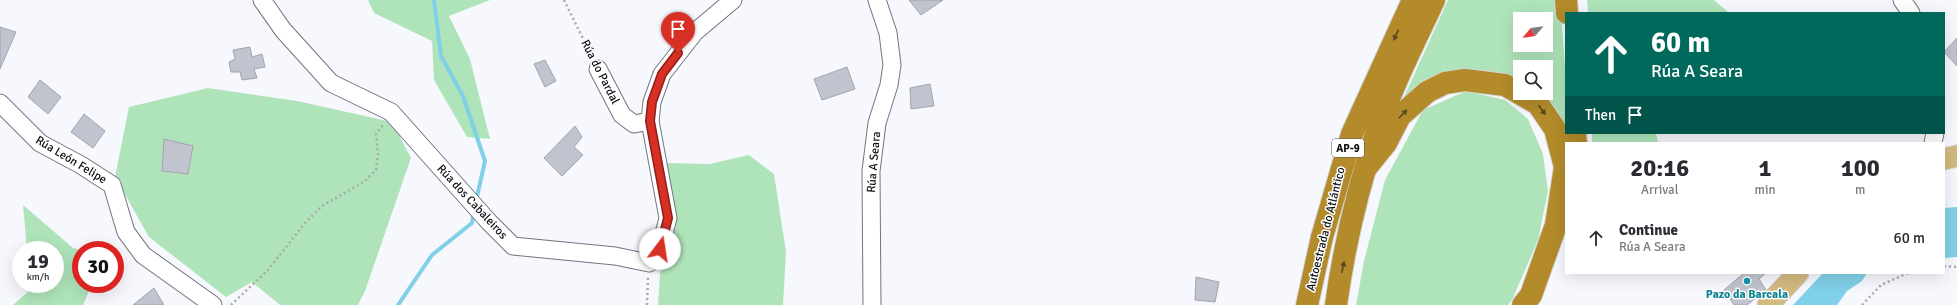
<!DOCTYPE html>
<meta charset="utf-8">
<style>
:root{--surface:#fff;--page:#f2f2f3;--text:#2b2b33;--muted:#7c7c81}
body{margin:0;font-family:Signika,sans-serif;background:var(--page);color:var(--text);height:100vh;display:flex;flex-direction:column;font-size:15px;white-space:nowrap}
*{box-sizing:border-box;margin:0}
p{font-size:13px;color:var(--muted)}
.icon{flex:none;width:22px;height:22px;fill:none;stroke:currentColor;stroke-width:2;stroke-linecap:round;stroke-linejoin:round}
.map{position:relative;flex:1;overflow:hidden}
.panel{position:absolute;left:1565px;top:142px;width:380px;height:132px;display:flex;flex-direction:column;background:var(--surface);border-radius:0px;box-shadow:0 4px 16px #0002}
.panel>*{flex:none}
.banner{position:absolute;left:1565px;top:12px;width:380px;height:122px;border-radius:0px;box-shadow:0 4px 16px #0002;background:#00695c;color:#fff;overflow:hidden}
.needle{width:26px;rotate:241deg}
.fabs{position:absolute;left:1513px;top:12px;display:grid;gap:8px}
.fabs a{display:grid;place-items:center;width:40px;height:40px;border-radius:0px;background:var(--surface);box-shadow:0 4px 16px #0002;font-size:20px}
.speed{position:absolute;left:12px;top:241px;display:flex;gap:8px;font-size:20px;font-weight:700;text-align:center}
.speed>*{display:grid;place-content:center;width:52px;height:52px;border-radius:50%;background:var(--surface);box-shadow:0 4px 16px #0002;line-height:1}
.speed small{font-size:10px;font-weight:400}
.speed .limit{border:6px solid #d22;background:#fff;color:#111}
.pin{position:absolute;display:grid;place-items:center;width:34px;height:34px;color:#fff;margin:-41px -17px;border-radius:50% 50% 50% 0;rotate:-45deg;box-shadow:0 0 4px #0007}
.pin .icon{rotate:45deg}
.me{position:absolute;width:44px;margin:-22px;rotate:14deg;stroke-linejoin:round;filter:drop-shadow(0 0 3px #0008)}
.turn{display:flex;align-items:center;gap:14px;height:84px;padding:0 20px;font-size:18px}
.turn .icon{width:52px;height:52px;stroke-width:2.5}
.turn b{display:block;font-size:28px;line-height:34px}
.then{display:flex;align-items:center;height:38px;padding:0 20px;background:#0003;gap:8px;font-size:15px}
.eta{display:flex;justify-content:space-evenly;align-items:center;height:68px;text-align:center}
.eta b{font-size:24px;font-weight:700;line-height:28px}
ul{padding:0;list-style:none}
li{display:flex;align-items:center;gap:12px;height:56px;padding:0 20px}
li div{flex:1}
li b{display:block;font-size:15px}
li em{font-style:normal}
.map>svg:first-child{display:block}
.green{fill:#afe4ba;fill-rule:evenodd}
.water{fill:#7fd0e8}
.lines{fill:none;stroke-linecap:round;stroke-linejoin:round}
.stream{stroke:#7fd0e8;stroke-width:4}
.building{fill:#c1c4cf;stroke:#a2a4af}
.minor-casing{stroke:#737580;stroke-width:19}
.major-casing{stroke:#d4d4d5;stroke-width:23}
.highway-casing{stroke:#d4d4d5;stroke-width:24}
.path{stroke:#a8a9ae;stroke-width:2.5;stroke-dasharray:2 3;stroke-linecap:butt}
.minor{stroke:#fff;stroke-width:17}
.major{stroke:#d1b97f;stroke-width:21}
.highway{stroke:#b38b2a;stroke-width:22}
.oneway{fill:#59471e}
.route-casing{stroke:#8d1f18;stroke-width:10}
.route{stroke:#d93025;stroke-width:7}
.culture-dot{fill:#0f9aa8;stroke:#fff;stroke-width:1.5}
.labels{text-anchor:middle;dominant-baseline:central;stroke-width:3;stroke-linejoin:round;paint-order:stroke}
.shield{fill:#fff;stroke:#57585a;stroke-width:1}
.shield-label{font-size:11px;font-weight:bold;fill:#0f1014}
.street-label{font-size:12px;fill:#0f1014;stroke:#fff}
.culture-label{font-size:12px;font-weight:bold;fill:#0d838f;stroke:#fff}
</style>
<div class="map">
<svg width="1957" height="305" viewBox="0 0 1957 305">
<rect width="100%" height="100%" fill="#f7f8fd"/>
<g class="green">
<polygon points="368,0 490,0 449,16 470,59 490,139 467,137 434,80 432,41 374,13"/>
<path d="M1448,0H1560L1566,81V133L1529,93H1546V67H1520V87L1489,75L1399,108ZM1520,19H1546V45H1520Z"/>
<polygon points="1587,0 1714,0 1729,13 1588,13"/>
<polygon points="208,88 297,101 392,122 411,158 365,291 358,305 280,305 252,282 226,297 149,237 115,177 129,107"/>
<polygon points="1466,91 1505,100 1528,119 1543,154 1548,191 1538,240 1513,298 1508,305 1356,305 1364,261 1385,180 1423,110"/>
<polygon points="1592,133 1656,133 1658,143 1592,143"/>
<polygon points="749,155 774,174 786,252 783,305 658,305 660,273 676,226 667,163 710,164"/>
<polygon points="23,205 73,248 81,250 81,284 92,284 83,305 13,305 30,290 29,284 55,284 55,250 27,250"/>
</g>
<g class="water">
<polygon points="1957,207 1957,257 1944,258 1944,208"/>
<polygon points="1823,273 1867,273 1862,281 1847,291 1837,305 1793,305"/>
</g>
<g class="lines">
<g class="stream">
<polyline points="434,0 441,56 463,96 485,161 476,201"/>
<polyline points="398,305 432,255 472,223 474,211"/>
</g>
</g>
<g class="building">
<polygon points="909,0 943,0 921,15"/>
<polygon points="0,27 16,32 0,69"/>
<polygon points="1957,38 1957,66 1944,52"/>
<polygon points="250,47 252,57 262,54 265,67 254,69 257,78 242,80 240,72 231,72 229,62 235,59 233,50"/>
<polygon points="545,60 556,81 545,87 534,64"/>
<polygon points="847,67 855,89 822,100 814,79"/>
<polygon points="40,80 61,97 48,114 28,97"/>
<polygon points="930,84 934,106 911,109 910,88"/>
<polygon points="84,114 105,131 93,148 71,132"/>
<polygon points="575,126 582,137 574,147 583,155 562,176 544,158"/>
<polygon points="164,139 193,146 188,174 162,171"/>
<polygon points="1744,273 1766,273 1759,279 1766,290 1747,305 1734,305 1724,290"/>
<polygon points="1196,277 1219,282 1215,302 1195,300"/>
<polygon points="154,288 164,305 133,305"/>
</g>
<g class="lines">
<defs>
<g id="minor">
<polyline points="262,0 283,30 331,83 391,112 489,222 513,246 615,256 649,263 660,249 668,218 650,121 652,102 662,74 695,32 733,0"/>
<polyline points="1902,0 1911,13"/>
<polyline points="598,69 622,115 634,124 650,121"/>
<polyline points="0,103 40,143 81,165 112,185 126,232 143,255 213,305"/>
<polyline points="1933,143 1935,133"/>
<polyline points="872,305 871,171 877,123 889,85 892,65 888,33 877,0"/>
</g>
<g id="major">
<polyline points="1944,159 1957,156"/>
<polyline points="1768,305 1798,273"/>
</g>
<g id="highway">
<polyline points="1566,0 1567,13"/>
<polyline points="1575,133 1576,143"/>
<polyline points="1365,169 1386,143 1400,116 1427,92 1445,83 1465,80 1505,85 1538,104 1555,129 1565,167 1556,225 1531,295 1523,305"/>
<polyline points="1307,305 1322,237 1352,134 1413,0"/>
<path d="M1336,305C1344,247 1358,187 1377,131C1392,86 1414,43 1434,0"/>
</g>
</defs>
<use href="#minor" class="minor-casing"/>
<use href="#major" class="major-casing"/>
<use href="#highway" class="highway-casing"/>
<g class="path">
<polyline points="564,0 592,57"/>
<polyline points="1944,266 1957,267"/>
<polyline points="231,305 268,270 305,223 322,206 365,181 376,170 378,154 376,134 383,125"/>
<polyline points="647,305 648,278"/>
<polyline points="1862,305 1881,285 1908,273"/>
</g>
<use href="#minor" class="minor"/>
<use href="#major" class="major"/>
<use href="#highway" class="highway"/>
</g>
<defs><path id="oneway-solid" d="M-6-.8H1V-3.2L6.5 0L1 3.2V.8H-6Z"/></defs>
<g class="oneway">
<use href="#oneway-solid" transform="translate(1396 35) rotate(115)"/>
<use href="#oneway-solid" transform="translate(1542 110) rotate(55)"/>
<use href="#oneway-solid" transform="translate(1403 114) rotate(-46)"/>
<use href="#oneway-solid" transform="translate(1343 267) rotate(-78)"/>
</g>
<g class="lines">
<defs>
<polyline id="route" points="660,249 668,218 650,121 652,102 662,74 678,53"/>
</defs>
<use href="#route" class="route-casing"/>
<use href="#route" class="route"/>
</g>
<circle class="culture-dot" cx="1747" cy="281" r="4"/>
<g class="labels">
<rect class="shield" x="1332" y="139" width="32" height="18" rx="3"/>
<g class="shield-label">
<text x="1348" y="148">AP-9</text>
</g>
<g class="street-label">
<text transform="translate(600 72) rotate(63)">Rúa do Pardal</text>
<text transform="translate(71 160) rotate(31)">Rúa León Felipe</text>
<text transform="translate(874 162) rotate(-85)">Rúa A Seara</text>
<text transform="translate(472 202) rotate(47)">Rúa dos Cabaleiros</text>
<text transform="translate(1326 229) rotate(-76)">Autoestrada do Atlántico</text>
</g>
<g class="culture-label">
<text x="1747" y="294">Pazo da Barcala</text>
</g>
</g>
</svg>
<div class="fabs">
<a><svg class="needle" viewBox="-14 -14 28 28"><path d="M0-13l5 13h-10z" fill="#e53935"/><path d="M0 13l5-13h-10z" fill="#7c7c81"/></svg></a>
<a><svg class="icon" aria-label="search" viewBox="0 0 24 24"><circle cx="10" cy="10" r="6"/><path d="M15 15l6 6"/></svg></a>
</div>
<div class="speed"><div>19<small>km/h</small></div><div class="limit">30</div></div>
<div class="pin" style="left:678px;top:53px;background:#d93025"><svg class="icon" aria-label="arrive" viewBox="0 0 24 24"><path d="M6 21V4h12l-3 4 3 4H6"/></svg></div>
<svg class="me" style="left:660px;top:249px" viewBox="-20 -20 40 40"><circle r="19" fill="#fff"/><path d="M0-13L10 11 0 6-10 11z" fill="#d93025"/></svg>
<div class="banner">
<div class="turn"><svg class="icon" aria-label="ahead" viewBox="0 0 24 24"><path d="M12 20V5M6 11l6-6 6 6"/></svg><div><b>60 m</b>Rúa A Seara</div></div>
<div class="then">Then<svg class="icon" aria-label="arrive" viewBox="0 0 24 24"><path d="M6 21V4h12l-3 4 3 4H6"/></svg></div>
</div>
<section class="panel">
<div class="eta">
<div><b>20:16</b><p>Arrival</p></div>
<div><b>1</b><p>min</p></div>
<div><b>100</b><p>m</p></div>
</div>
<ul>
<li><svg class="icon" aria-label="ahead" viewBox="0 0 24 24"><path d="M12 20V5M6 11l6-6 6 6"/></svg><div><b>Continue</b><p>Rúa A Seara</p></div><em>60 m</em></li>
</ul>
</section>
</div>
